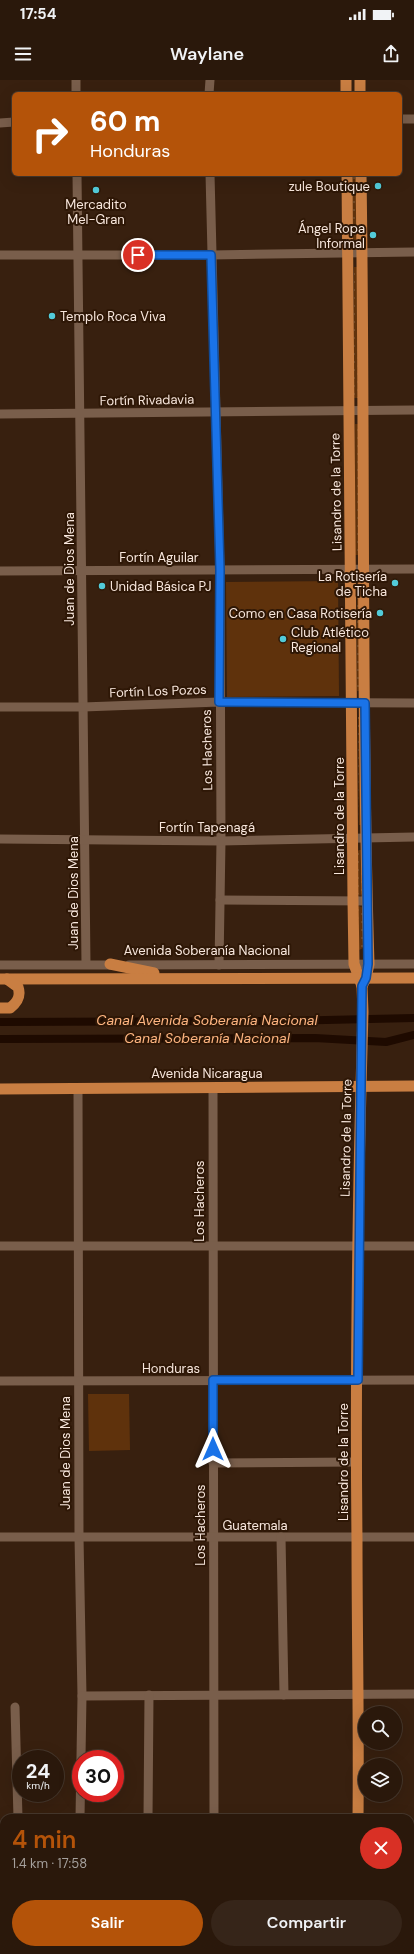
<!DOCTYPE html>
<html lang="es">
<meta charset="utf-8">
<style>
:root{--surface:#2a180b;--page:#362519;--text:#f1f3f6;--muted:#a5a09d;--line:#46372c;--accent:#b45309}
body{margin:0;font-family:"DM Sans",sans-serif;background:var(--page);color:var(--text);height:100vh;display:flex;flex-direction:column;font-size:15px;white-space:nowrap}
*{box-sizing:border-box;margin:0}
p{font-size:13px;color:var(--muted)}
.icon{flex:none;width:22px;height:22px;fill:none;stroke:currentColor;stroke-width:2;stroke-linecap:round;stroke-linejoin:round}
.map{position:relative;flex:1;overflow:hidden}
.side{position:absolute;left:0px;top:1734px;width:414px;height:140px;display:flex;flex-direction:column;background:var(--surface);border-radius:12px 12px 0 0;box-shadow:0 4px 16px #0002,0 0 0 1px var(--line)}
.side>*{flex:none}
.banner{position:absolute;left:12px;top:12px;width:390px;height:84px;border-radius:6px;box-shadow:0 4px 16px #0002,0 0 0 1px var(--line);background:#b45309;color:#fff;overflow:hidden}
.tools{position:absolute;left:358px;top:1626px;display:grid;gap:8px}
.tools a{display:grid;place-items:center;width:44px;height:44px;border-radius:50%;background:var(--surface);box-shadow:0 4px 16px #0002,0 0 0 1px var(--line);font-size:20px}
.speed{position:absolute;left:12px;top:1670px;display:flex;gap:8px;font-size:20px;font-weight:700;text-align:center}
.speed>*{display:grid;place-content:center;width:52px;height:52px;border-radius:50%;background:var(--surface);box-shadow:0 4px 16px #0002,0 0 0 1px var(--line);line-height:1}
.speed small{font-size:10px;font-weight:400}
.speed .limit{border:6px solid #d22;background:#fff;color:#111}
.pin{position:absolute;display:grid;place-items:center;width:34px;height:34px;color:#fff;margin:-17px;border:2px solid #fff;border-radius:50%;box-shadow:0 1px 4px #0007}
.me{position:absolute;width:44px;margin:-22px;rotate:0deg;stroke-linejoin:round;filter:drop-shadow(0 0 3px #0008)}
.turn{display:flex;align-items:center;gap:14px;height:84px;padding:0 12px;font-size:18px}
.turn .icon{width:52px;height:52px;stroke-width:2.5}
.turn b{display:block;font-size:28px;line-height:34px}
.round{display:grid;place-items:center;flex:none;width:42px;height:42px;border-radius:21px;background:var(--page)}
.head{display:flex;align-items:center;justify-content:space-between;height:68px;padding:0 12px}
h1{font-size:24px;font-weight:600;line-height:30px;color:var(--accent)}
.button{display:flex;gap:8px;margin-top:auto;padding:8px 12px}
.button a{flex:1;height:46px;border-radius:24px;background:var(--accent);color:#fff;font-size:16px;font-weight:600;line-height:46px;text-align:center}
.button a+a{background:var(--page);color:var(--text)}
.status{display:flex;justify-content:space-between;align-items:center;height:28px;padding:0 20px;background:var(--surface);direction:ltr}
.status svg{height:11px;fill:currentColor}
header{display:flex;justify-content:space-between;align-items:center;height:52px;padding:0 12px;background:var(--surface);font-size:18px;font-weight:600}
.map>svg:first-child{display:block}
.grass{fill:url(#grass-dots)}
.garden{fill:#5f320c}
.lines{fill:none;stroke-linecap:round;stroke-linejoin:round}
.canal{stroke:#1e0a00;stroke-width:8}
.minor{stroke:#795e4b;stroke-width:9}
.major{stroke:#c97e42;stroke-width:11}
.route-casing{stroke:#114b97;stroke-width:10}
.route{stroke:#1a73e8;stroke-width:7}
.poi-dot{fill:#52cbd9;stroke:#2e1706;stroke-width:1.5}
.labels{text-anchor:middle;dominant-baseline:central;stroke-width:4;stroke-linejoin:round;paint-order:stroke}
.poi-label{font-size:13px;fill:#f8e7dd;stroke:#2e1706;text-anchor:end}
.street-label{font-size:13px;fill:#f8e7dd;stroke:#2e1706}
.water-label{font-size:14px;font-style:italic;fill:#feb581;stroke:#2e1706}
</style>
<div class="status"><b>17:54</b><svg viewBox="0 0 49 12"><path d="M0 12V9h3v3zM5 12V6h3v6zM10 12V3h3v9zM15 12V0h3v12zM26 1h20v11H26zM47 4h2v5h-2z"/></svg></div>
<header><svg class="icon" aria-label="menu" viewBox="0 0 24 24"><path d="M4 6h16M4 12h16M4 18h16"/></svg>Waylane<svg class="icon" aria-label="share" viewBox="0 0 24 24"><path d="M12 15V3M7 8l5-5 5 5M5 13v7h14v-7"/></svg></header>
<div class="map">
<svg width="414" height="1874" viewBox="0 0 414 1874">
<defs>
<pattern id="grass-dots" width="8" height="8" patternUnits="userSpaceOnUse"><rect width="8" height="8" fill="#5f320c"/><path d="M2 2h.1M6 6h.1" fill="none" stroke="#77502f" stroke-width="1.8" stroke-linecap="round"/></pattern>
</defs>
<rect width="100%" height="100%" fill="#38200f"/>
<g class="grass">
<polygon points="352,94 358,94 359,162 353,162"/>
<polygon points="354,187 359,187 358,318 354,318"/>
<polygon points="355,344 359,344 358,475 354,475"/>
<polygon points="357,502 361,502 362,611 357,611"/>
<polygon points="358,637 362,637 363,745 359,745"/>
<polygon points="359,770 361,770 363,813 360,816 358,814 357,772"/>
<polygon points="359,826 363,828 363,868 359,870 358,827"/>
</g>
<g class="garden">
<polygon points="338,501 339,616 227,617 226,502"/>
<polygon points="88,1314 129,1314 130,1370 89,1371"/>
</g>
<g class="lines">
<g class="canal">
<polyline points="0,942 282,941 414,938"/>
<polyline points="0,959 315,958 386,962 414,955"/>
</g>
<g class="minor">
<polyline points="76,0 76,14"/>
<polyline points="209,14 210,0"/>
<polyline points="400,39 414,39"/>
<polyline points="0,43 14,42"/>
<polyline points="77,94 86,884"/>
<polyline points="210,94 220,490 221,761 219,885"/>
<polyline points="0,175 211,175 414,172"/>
<polyline points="0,334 414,330"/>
<polyline points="0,491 414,489"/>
<polyline points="0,627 83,627 219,622 414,623"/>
<polyline points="0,759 221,761 414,757"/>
<polyline points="220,820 367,821"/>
<polyline points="0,885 117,885"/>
<polyline points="129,885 414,884"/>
<polyline points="213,1007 214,1738"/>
<polyline points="78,1008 79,1457 82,1616 80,1738"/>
<polyline points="0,1166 414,1166"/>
<polyline points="0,1301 414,1300"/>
<polyline points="213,1383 357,1382"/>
<polyline points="0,1457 414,1457"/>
<polyline points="281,1457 284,1615"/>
<polyline points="82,1616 414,1614"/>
<polyline points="15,1627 18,1738"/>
<polyline points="148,1738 149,1615"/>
<polyline points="0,1749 4,1749"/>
<polyline points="410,1750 414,1750"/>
<polyline points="216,1870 216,1874"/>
<polyline points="359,1870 359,1874"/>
<polyline points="15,1874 15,1870"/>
<polyline points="78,1874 78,1870"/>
<polyline points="146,1874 146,1870"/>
</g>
<g class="major">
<polyline points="346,0 346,14"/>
<polyline points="360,0 360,14"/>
<path d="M347,94L353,820L354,884L362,906L363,932C358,1108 355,1283 357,1459C357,1552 359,1645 358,1738"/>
<path d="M361,94C365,357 361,621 369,884L366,898L362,906"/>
<polyline points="110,884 154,893"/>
<polyline points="0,899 414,898"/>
<path d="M0,928H10C18,922 21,916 18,907L7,899"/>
<polyline points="0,1009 414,1006"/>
</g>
</g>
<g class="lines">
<defs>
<polyline id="route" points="138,175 211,175 220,490 219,622 365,623 368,884 366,898 362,906 358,1300 213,1300 213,1369"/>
</defs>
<use href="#route" class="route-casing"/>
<use href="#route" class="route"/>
</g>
<g class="poi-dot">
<circle cx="378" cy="106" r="4"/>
<circle cx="96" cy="110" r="4"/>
<circle cx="373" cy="155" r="4"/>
<circle cx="52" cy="236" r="4"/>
<circle cx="395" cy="503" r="4"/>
<circle cx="102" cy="506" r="4"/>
<circle cx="380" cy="533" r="4"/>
<circle cx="283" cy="559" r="4"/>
</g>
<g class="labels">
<g class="poi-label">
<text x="370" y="106">zule Boutique</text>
<text x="96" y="124" text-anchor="middle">Mercadito<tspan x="96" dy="15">Mel-Gran</tspan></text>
<text x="365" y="148">Ángel Ropa<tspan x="365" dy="15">Informal</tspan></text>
<text x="60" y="236" text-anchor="start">Templo Roca Viva</text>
<text x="387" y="496">La Rotisería<tspan x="387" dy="15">de Ticha</tspan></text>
<text x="110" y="506" text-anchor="start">Unidad Básica PJ</text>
<text x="372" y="533">Como en Casa Rotisería</text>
<text x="291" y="552" text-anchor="start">Club Atlético<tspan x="291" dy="15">Regional</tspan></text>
</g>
<g class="street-label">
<text transform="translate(147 320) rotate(-1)">Fortín Rivadavia</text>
<text transform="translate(336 412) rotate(-91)">Lisandro de la Torre</text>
<text x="159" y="477">Fortín Aguilar</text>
<text transform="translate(69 489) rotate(-90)">Juan de Dios Mena</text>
<text transform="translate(158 611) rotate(-2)">Fortín Los Pozos</text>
<text transform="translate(207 670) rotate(-91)">Los Hacheros</text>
<text transform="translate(339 736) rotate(-90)">Lisandro de la Torre</text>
<text x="207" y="747">Fortín Tapenagá</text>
<text transform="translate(73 813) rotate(-90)">Juan de Dios Mena</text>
<text x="207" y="870">Avenida Soberanía Nacional</text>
<text x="207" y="993">Avenida Nicaragua</text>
<text transform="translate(346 1058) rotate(-89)">Lisandro de la Torre</text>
<text transform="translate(199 1121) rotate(-90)">Los Hacheros</text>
<text x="171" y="1288">Honduras</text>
<text transform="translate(65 1373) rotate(-90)">Juan de Dios Mena</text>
<text transform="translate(343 1382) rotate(-90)">Lisandro de la Torre</text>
<text transform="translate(200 1445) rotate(-90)">Los Hacheros</text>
<text x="255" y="1445">Guatemala</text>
</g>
<g class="water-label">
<text x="207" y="940">Canal Avenida Soberanía Nacional</text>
<text x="207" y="958">Canal Soberanía Nacional</text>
</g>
</g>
</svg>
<div class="tools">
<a><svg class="icon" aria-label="search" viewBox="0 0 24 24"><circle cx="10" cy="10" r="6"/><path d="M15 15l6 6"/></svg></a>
<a><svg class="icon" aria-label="layers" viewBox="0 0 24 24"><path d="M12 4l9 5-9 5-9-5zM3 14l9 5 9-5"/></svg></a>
</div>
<div class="speed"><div>24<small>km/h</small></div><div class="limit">30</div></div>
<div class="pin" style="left:138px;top:175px;background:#d93025"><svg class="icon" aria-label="arrive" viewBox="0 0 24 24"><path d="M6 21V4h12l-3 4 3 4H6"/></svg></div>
<svg class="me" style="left:213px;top:1369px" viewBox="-20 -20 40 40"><path d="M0-17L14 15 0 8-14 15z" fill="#1a73e8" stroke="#fff" stroke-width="4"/></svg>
<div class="banner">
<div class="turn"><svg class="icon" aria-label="right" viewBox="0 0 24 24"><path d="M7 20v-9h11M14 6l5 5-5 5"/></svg><div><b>60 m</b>Honduras</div></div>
</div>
<section class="side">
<div class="head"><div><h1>4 min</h1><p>1.4 km · 17:58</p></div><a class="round" style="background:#d93025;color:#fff"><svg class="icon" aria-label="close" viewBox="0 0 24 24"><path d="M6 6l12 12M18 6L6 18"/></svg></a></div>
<div class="button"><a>Salir</a><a>Compartir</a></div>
</section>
</div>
